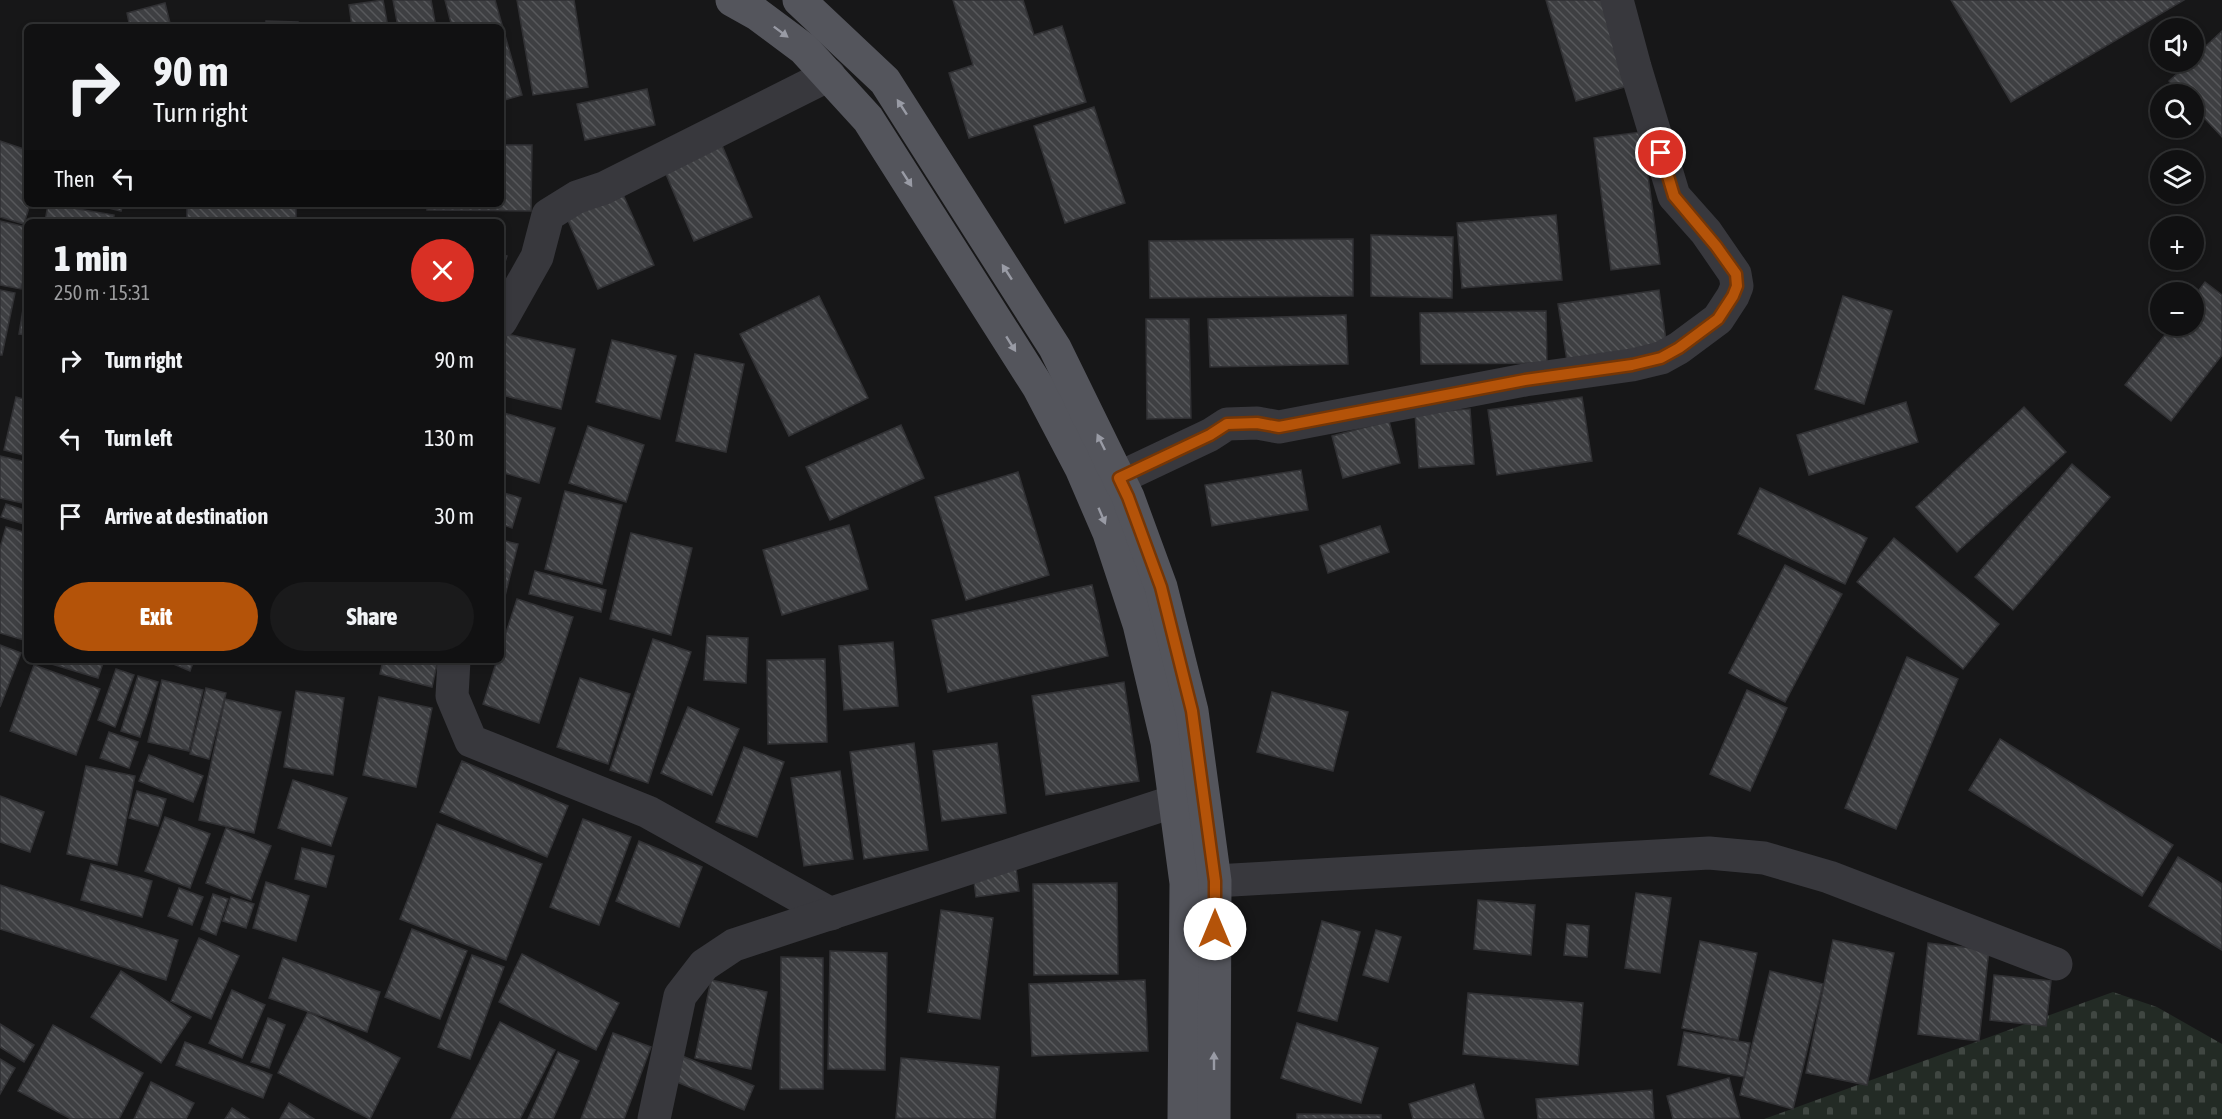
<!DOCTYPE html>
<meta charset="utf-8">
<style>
:root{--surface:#111112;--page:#1a1a1b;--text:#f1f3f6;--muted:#9c9d9f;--line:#303132;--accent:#b45309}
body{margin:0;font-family:"Asap Condensed",sans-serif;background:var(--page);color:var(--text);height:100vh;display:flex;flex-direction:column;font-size:22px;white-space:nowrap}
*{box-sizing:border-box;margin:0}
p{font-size:20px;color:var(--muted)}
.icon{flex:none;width:33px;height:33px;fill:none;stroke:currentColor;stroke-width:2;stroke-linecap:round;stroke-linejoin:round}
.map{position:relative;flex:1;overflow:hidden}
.drawer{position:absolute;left:24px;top:219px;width:480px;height:444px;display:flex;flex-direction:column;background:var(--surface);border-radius:9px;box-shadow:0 3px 9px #0003,0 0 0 2px var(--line)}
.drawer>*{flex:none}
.hud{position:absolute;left:24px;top:24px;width:480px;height:183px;border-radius:9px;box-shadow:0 3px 9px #0003,0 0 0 2px var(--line);background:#111112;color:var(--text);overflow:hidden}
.fabs{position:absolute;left:2150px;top:18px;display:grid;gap:12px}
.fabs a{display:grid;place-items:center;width:54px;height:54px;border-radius:50%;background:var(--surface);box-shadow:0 3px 9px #0003,0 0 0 2px var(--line);font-size:30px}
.pin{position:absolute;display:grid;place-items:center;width:51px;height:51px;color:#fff;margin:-26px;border:3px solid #fff;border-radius:50%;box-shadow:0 2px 6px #0007}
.me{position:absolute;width:66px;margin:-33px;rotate:0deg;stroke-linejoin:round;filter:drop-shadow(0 0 4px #0008)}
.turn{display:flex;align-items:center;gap:21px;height:126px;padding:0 30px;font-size:27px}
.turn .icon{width:78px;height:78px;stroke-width:2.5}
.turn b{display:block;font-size:42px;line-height:51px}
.then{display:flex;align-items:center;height:57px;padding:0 30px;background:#0003;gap:12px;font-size:22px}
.round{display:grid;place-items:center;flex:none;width:63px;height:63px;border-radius:32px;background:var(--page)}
.head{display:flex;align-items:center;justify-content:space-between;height:102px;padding:0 30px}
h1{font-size:36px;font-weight:800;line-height:45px}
.cta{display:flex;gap:12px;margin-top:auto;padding:12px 30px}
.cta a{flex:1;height:69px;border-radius:36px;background:var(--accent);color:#fff;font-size:24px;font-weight:800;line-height:69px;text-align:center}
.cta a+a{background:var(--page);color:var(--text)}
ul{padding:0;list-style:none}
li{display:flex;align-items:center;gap:18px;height:78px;padding:0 30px}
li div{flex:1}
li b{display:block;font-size:22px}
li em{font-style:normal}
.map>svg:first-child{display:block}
.cemetery{fill:url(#cemetery-stones)}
.building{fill:url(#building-back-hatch);stroke:#313134;stroke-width:1.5}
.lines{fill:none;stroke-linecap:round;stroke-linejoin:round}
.minor{stroke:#38383d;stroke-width:33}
.major{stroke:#54555c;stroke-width:33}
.oneway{fill:#999ba5}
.route-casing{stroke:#753606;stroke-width:15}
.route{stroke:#b45309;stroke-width:10}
</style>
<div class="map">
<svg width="2222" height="1119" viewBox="0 0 2222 1119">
<defs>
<pattern id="cemetery-stones" width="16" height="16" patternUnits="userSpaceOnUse" patternTransform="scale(1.5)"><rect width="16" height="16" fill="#232b25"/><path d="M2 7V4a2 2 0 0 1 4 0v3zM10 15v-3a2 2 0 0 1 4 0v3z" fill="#404742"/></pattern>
<pattern id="building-back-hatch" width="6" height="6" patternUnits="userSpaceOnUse" patternTransform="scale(1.5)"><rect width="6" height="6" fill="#3e3f42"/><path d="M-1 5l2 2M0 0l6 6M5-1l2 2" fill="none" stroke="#57585b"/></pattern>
</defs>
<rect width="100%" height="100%" fill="#171718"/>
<polygon class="cemetery" points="2113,992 2157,1007 2222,1044 2222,1119 1764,1119"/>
<g class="building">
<polygon points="383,0 388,27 352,27 349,5"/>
<polygon points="393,0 431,0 436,27 398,27"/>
<polygon points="445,0 495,0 522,95 501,101 501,27 452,27"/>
<polygon points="517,0 574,0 588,87 533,95"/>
<polygon points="953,0 1023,0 1034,35 1062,26 1086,102 969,138 949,73 973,65"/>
<polygon points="1546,0 1603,0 1628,86 1576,101"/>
<polygon points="1951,0 2184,0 2011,102"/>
<polygon points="165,3 171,27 130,27 127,13"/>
<polygon points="266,21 298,22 298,27 266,27"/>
<polygon points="2222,31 2222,137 2193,106 2193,94 2182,94 2169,81 2190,62 2193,62 2193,58"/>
<polygon points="647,89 655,125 585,140 577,104"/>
<polygon points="1094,107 1125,203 1065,223 1034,126"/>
<polygon points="1642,132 1660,264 1611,270 1594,138"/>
<polygon points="0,141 27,150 27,204 30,204 24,224 0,217"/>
<polygon points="721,143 752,217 694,241 663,167"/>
<polygon points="501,145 532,145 531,211 427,210 427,204 501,204"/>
<polygon points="622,192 654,265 598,289 566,216"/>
<polygon points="48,204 114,215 113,222 45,222"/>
<polygon points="92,204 123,204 121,211"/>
<rect x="187" y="204" width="109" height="18"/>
<polygon points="1556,215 1562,280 1462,288 1457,223"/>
<polygon points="0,221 27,227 27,261 21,289 0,285"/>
<polygon points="1371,235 1453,237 1452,298 1371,296"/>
<polygon points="1353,239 1353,296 1150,298 1149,241"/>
<polygon points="501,254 507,256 501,274"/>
<polygon points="2205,282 2222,295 2222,355 2171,421 2125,385 2172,326 2193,326 2193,298"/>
<polygon points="0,290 15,293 2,355 0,355"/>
<polygon points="1659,290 1667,347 1567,361 1558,304"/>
<polygon points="819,296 868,398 789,436 740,334"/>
<polygon points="1843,296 1892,311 1864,404 1815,389"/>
<polygon points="25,297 27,297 27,335 19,334"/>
<polygon points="1546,311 1547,363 1421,364 1420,313"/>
<polygon points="1346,315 1348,364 1210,367 1208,319"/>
<polygon points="1146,319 1189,319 1191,418 1147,419"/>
<polygon points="507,334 575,349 561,409 501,395 501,361"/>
<polygon points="612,340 676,356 660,419 596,402"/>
<polygon points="695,354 744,364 726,452 676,441"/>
<polygon points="16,397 27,400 27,456 4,450"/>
<polygon points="1582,397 1592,461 1497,475 1488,410"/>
<polygon points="1906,402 1918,442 1809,475 1797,435"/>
<polygon points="2024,407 2066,452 1957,552 1916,507"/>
<polygon points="1470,409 1474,464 1419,468 1415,413"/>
<polygon points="501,412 555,428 539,483 501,472"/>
<polygon points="1389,421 1400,463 1343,478 1332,436"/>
<polygon points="901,425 924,478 830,520 806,467"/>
<polygon points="588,426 644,445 626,502 569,483"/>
<polygon points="0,456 27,462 27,504 0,498"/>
<polygon points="2072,464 2110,497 2013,610 1975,577"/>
<polygon points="1301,470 1308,510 1212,526 1205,485"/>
<polygon points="1018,472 1049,575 966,600 935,497"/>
<polygon points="1760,488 1867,538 1845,584 1738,534"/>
<polygon points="565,491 622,505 602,584 545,569"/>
<polygon points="501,492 521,498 512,528 501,524"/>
<polygon points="6,504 27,511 27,525 1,517"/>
<polygon points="849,525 868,589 782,615 763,550"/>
<polygon points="1380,526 1389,552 1328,573 1320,546"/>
<polygon points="6,527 27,533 27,641 0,633 0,548"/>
<polygon points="631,533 692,548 671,635 610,619"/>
<polygon points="1894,538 1999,624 1963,669 1857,582"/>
<polygon points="501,540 518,544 504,600 501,599"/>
<polygon points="1785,565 1842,594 1785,702 1729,673"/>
<polygon points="535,571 606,590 601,612 529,594"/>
<polygon points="1092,585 1108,656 948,692 932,620"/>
<polygon points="517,599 573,617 539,723 483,704 497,660 501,660 501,648"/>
<polygon points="707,636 748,638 746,683 704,680"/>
<polygon points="653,639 691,652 648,783 610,770"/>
<polygon points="893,642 898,706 844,710 839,646"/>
<polygon points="0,645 21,653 0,707"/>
<polygon points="1907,657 1958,679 1896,829 1845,808"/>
<polygon points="825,659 827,742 768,744 767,660"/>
<polygon points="46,660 104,660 98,678 45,662"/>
<polygon points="164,660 194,660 190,671"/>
<polygon points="383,660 438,660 432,687 380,674"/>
<polygon points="34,665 100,689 76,755 10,731"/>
<polygon points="116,669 134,675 115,727 98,720"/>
<polygon points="138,676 158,682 140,737 121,731"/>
<polygon points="580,678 630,694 608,764 557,747"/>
<polygon points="162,680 203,690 189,751 148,742"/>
<polygon points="1124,682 1139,781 1046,795 1032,696"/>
<polygon points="206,688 226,693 209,759 190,754"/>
<polygon points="1747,690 1787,708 1750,791 1710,774"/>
<polygon points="296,691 344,698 333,775 284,767"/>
<polygon points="1272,692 1348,712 1333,771 1257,752"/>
<polygon points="379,697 432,708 416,787 363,775"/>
<polygon points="225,699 281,712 254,833 199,820"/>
<polygon points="688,707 739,729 712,795 661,773"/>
<polygon points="109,732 138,742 129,768 100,758"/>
<polygon points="2000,739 2173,845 2142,896 1969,790"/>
<polygon points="914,743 928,850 864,859 850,752"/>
<polygon points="997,743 1006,813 942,821 933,751"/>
<polygon points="744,747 784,762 757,837 716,822"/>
<polygon points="149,755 203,776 193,802 139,781"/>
<polygon points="462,761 568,806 547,857 440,812"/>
<polygon points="86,766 135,776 117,865 67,854"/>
<polygon points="840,771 853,859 804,866 791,778"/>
<polygon points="293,780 347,798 331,846 278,828"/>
<polygon points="137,791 166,799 158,826 129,818"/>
<polygon points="0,796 44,812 30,852 0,842"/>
<polygon points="165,817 210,834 190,888 145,871"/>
<polygon points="583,819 631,837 599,925 550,907"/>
<polygon points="437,824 542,864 506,960 400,919"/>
<polygon points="226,828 271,846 251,900 206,883"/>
<polygon points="639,841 702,867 679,927 616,901"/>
<polygon points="302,848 334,856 326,887 295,879"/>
<polygon points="2178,857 2222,884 2222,950 2149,906"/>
<polygon points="91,864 152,881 142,917 81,900"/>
<polygon points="1016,868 1019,891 976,897 973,874"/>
<polygon points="266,882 309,896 296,941 253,928"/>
<polygon points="1117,883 1118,974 1034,975 1033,884"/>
<polygon points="0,885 178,940 166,980 0,929"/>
<polygon points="179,888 203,897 192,925 168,916"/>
<polygon points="1636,893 1671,898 1660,973 1625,968"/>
<polygon points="213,894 228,899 216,935 201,929"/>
<polygon points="231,897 254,904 246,928 223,921"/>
<polygon points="1478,900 1535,905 1531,955 1474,949"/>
<polygon points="941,910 993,918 980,1019 928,1012"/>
<polygon points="1322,921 1360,932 1337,1021 1298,1011"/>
<polygon points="1567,924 1589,926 1587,957 1564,955"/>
<polygon points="412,929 467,951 440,1019 385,997"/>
<polygon points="1376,930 1401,937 1388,982 1363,975"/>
<polygon points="199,938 239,956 211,1019 171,1001"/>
<polygon points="1833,940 1894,953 1867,1085 1806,1073"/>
<polygon points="1700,941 1757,953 1738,1040 1682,1028"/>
<polygon points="1928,943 1989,950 1979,1041 1918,1034"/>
<polygon points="830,951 887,953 885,1070 828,1069"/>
<polygon points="522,954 619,1003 596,1050 499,1002"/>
<polygon points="472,955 504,967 470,1059 438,1047"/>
<polygon points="781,957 823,958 823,1089 780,1089"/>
<polygon points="283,958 380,992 367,1032 269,998"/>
<polygon points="121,971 191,1017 161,1063 91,1017"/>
<polygon points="1770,971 1823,984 1793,1109 1740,1095"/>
<polygon points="1994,975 2051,981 2046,1026 1990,1020"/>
<polygon points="711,980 767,992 751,1069 695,1058"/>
<polygon points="1145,980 1148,1051 1032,1056 1029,984"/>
<polygon points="232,990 265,1005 242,1058 209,1043"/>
<polygon points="1468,993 1583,1003 1578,1065 1463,1054"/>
<polygon points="308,1012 400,1058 370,1119 278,1073"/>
<polygon points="268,1018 285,1025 269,1068 251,1062"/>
<polygon points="500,1022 555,1050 520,1119 451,1119"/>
<polygon points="1297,1023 1378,1048 1361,1103 1281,1078"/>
<polygon points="0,1024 34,1045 24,1062 0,1047"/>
<polygon points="53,1025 143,1073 119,1119 71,1119 18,1091"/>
<polygon points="1684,1032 1750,1043 1744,1077 1678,1065"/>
<polygon points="613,1033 651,1047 624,1119 581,1119"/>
<polygon points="185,1042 272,1075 263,1098 176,1065"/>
<polygon points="558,1052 579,1061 553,1119 528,1119"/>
<polygon points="680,1055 754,1086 744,1110 670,1079"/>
<polygon points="901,1058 999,1067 995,1119 896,1118"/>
<polygon points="0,1059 15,1068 0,1094"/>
<polygon points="1729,1078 1740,1118 1673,1119 1667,1096"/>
<polygon points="151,1082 194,1103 186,1119 134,1119"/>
<polygon points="1474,1084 1484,1119 1413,1119 1409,1104"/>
<polygon points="1652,1090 1654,1119 1538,1119 1536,1099"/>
<polygon points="289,1103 314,1119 280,1119"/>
<polygon points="232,1108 249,1119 225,1119"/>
<polygon points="1297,1114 1381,1115 1381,1119 1297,1119"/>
</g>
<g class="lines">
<g class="minor">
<polyline points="501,321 537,257 548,215 577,197 604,188 829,75"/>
<polyline points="1119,478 1210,435 1227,424 1257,423 1279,427 1525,380 1632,365 1661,358 1679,348 1718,319 1733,296 1737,286 1735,274 1706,232 1674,196 1635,67 1617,0"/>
<polyline points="454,660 452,696 471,741 648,812 831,914"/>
<polyline points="1215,881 1709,853 1764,858 1829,877 2056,964"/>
<polyline points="654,1119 680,996 704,965 734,945 1175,801"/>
</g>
<g class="major">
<polyline points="732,0 757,14 804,49 868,119 1039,388 1081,468 1109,533 1139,624 1167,742 1186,883 1184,1119"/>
<polyline points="799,0 885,81 1055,348 1128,497 1161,587 1192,711 1215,881 1214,1119"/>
</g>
</g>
<defs><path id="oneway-solid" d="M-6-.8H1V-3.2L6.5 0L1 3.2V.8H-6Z" transform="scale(1.5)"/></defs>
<g class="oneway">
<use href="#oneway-solid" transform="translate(781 32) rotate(37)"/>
<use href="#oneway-solid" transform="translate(902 107) rotate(-123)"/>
<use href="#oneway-solid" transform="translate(907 179) rotate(57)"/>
<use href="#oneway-solid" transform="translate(1007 272) rotate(-123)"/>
<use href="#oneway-solid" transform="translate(1011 344) rotate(58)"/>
<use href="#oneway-solid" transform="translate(1101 442) rotate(-116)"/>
<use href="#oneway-solid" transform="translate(1102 516) rotate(67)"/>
<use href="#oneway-solid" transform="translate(1214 1061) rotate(-90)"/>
</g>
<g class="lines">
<defs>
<polyline id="route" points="1215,929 1215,881 1192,711 1161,587 1128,497 1119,478 1210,435 1227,424 1257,423 1279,427 1525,380 1632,365 1661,358 1679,348 1718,319 1733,296 1737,286 1736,274 1716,246 1674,196 1661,153"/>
</defs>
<use href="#route" class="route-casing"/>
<use href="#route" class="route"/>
</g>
</svg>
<div class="fabs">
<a><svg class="icon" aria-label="sound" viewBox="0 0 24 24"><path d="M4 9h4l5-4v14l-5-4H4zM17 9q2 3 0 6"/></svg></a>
<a><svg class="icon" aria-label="search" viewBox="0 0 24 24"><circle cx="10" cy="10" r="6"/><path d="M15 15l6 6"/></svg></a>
<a><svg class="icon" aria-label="layers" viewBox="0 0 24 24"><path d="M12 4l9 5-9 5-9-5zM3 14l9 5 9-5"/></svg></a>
<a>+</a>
<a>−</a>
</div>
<div class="pin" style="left:1661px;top:153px;background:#d93025"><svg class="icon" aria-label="arrive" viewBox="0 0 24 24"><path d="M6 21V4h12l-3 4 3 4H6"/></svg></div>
<svg class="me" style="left:1215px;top:929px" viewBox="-20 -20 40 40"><circle r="19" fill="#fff"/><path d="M0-13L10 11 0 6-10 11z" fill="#b45309"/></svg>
<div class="hud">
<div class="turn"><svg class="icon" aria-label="right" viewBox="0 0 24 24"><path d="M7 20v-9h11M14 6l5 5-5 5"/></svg><div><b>90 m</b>Turn right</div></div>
<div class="then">Then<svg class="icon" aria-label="left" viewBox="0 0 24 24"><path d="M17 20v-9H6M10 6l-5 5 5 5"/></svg></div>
</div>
<section class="drawer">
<div class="head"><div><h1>1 min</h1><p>250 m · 15:31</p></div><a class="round" style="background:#d93025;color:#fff"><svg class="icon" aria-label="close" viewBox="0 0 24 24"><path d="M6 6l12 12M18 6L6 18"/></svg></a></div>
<ul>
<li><svg class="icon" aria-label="right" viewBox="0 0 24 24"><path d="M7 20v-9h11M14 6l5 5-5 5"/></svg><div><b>Turn right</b></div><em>90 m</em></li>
<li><svg class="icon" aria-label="left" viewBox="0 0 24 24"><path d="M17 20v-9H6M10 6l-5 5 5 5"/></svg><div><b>Turn left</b></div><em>130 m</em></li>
<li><svg class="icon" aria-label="arrive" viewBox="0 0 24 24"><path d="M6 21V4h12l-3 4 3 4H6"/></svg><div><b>Arrive at destination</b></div><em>30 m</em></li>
</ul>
<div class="cta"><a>Exit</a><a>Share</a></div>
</section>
</div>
